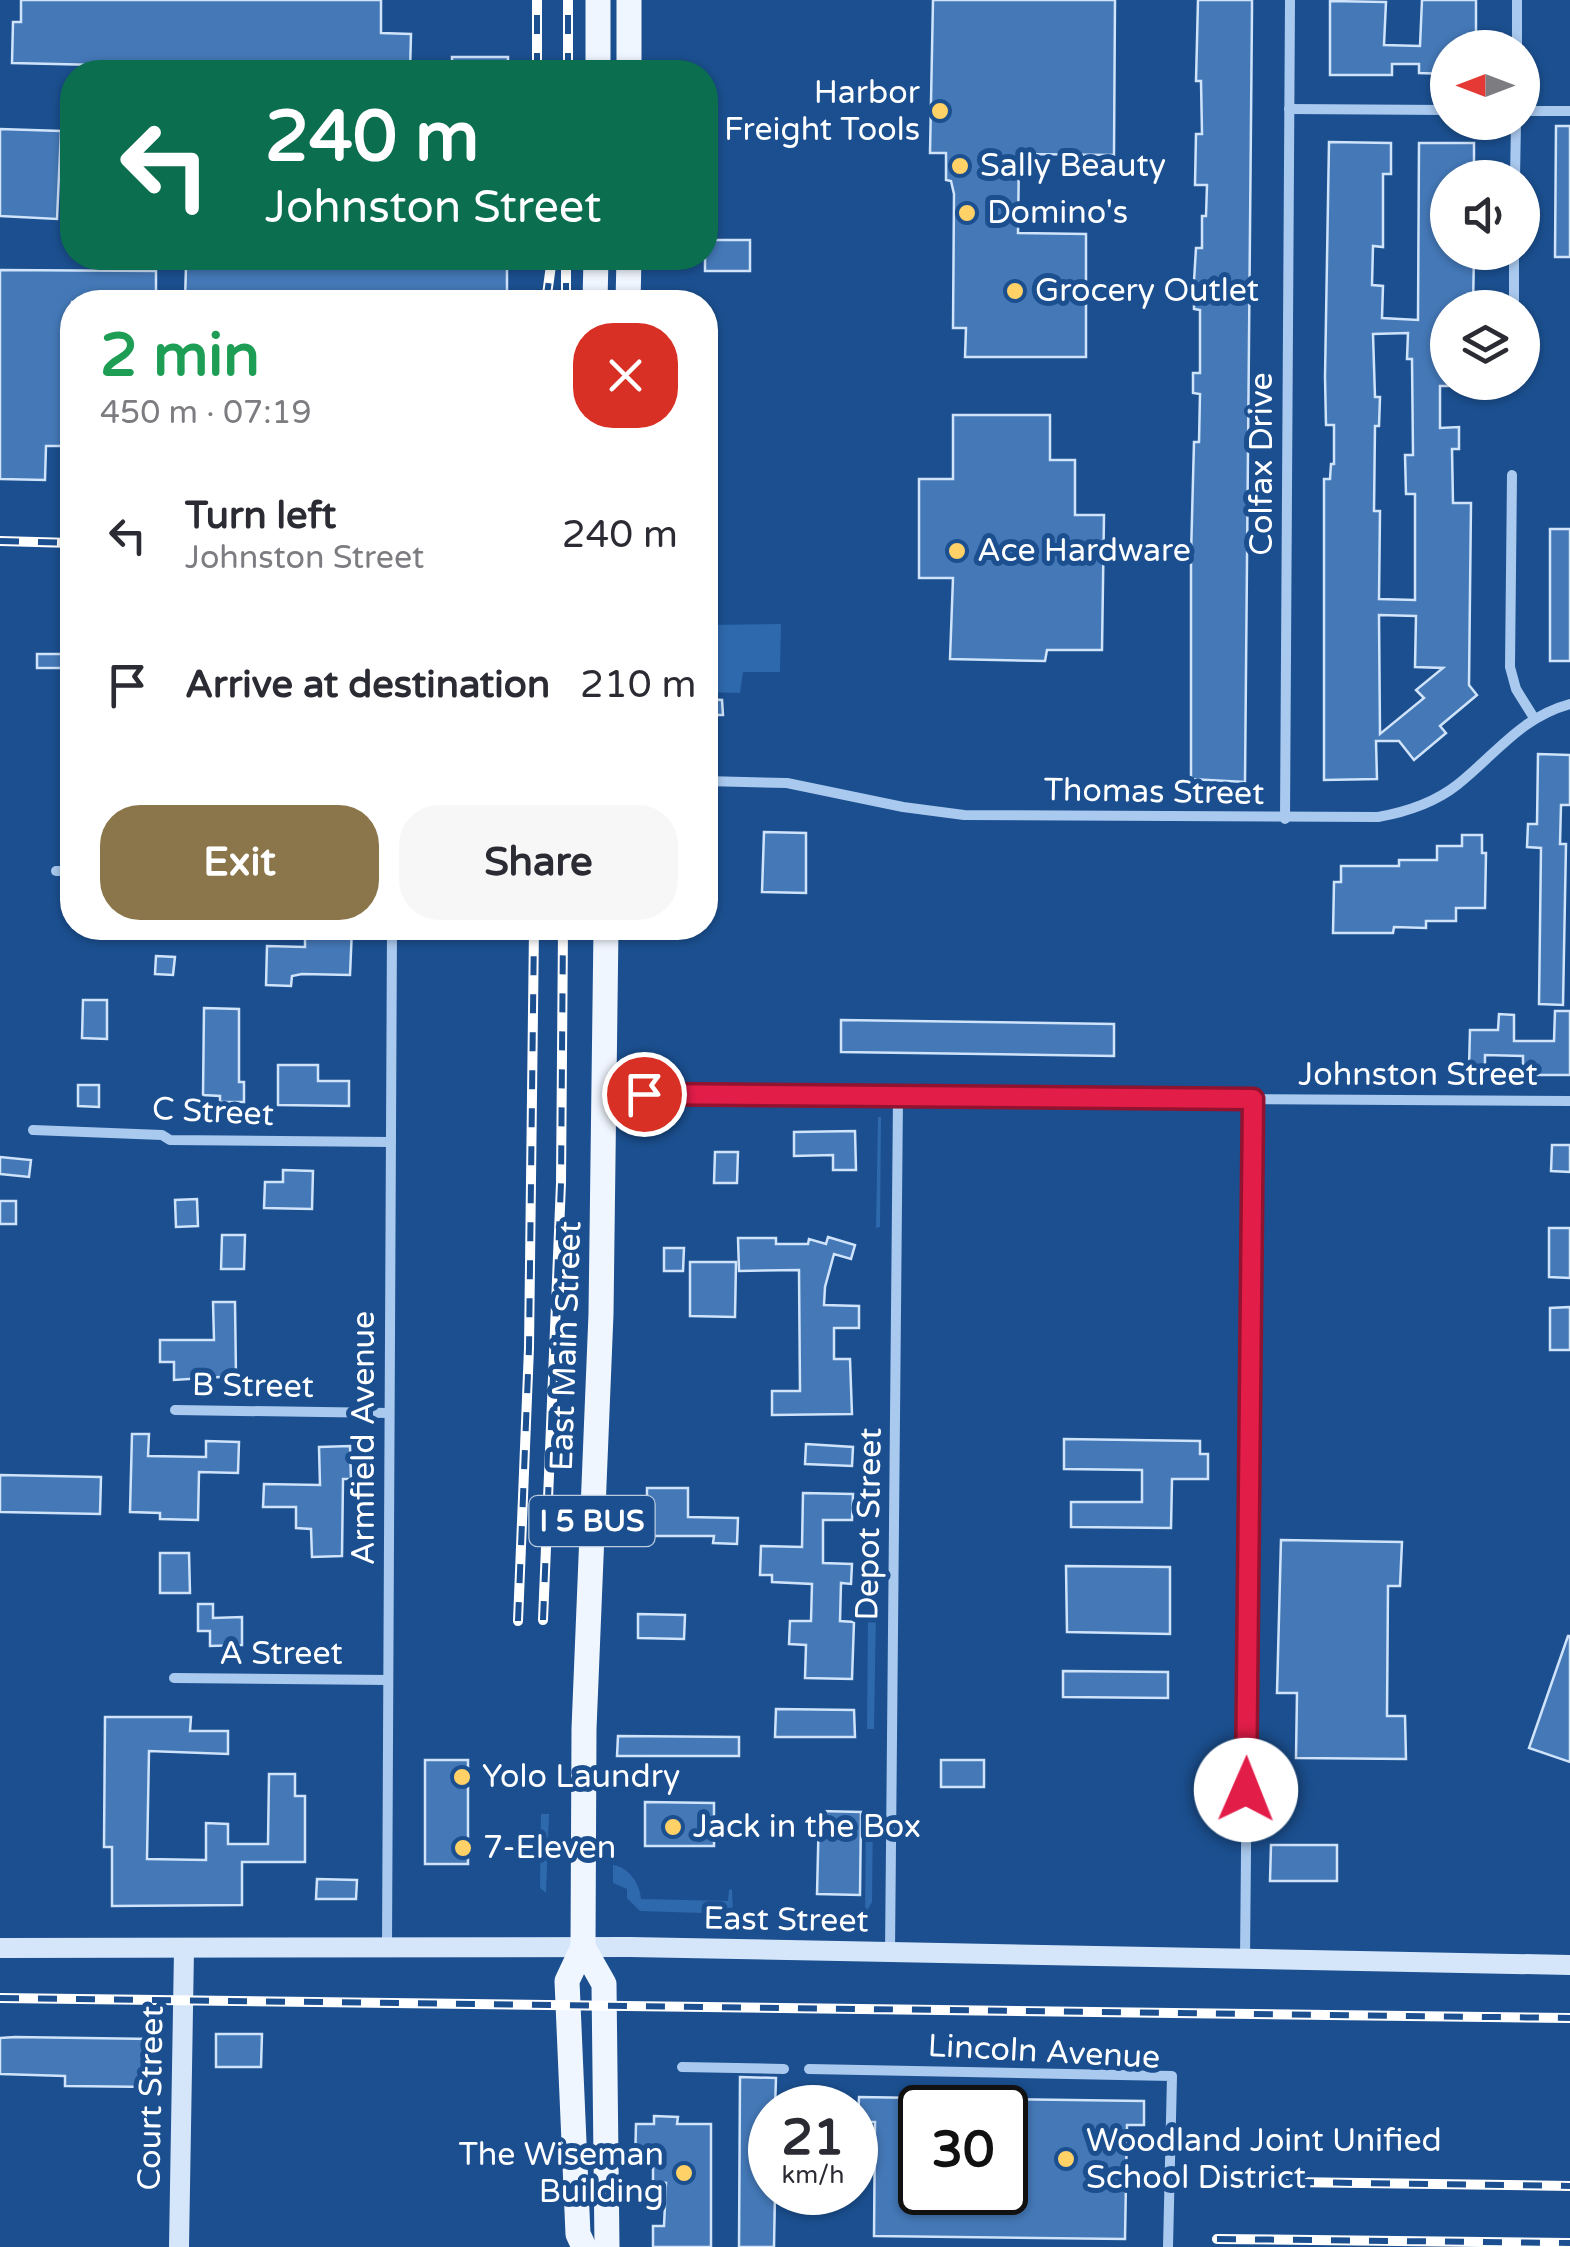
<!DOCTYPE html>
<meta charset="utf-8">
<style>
:root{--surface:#fff;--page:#f7f7f7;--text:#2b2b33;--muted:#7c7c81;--accent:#8a764a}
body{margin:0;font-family:"Varela Round",sans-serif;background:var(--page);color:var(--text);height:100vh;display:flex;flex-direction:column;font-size:38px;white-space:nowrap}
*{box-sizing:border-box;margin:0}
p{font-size:32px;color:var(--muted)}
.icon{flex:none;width:55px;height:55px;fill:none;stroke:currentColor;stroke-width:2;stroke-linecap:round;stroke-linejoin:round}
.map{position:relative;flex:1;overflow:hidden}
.drawer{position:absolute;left:60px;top:290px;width:658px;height:650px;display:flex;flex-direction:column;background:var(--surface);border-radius:40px;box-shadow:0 2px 8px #0004}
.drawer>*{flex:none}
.banner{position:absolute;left:60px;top:60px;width:658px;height:210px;border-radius:40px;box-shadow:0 2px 8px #0004;background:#0b6e4f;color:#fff;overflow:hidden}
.needle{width:65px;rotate:270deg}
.buttons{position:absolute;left:1430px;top:30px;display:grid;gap:20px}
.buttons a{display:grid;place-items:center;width:110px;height:110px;border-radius:50%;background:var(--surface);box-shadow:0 2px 8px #0004;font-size:50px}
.speed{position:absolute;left:748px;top:2085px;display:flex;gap:20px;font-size:50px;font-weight:700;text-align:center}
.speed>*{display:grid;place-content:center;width:130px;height:130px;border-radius:50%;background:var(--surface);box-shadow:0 2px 8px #0004;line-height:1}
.speed small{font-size:25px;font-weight:400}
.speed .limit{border:5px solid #111;border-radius:15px;background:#fff;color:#111}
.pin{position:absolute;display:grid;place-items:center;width:85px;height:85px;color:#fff;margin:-42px;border:5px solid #fff;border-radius:50%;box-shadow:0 2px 10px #0007}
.me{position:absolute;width:110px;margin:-55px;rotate:1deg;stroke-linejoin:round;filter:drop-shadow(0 0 8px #0008)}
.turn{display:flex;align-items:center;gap:35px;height:210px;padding:0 40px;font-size:45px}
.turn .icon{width:130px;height:130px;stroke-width:2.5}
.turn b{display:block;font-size:70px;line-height:85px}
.round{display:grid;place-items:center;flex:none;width:105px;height:105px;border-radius:40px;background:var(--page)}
.headline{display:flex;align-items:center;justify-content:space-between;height:170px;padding:0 40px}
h1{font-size:60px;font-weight:700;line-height:75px;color:#1e9e55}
.cta{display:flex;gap:20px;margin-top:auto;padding:20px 40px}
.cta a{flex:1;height:115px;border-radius:40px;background:var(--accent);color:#fff;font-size:40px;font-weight:700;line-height:115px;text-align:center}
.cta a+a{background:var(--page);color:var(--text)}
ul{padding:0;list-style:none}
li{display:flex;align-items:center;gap:30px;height:150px;padding:0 40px}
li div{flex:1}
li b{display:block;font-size:38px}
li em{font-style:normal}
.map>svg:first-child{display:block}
.green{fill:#2e69ad}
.building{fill:#4478b7;stroke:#cfe3fa;stroke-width:2.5;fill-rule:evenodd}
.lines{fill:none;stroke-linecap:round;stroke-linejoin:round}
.street{stroke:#a9c9ee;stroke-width:10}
.secondary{stroke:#d6e6fa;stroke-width:20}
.primary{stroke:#f0f6ff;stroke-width:25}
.rail-casing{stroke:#fff;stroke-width:10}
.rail{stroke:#1b4f8f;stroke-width:6;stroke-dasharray:19;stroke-linecap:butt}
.route-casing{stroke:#92132f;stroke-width:25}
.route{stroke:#e11d48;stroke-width:18}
.poi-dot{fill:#ffd166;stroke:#1b4f8f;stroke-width:4}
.labels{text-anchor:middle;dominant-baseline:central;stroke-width:10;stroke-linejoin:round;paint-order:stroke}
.shield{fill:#1b4f8f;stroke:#bbcadd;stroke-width:2.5}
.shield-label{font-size:30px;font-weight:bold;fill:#fff}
.poi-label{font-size:32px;fill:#fff;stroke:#1b4f8f;text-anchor:start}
.street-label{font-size:32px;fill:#fff;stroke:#1b4f8f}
</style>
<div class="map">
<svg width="1570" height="2247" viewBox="0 0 1570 2247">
<rect width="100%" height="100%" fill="#1b4f8f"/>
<g class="green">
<polygon points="781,624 780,672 743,672 740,693 705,692 705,625"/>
<polygon points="878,1117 881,1117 880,1227 876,1228"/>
<polygon points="868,1611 876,1612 874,1729 867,1729"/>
<polygon points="866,1813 873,1815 872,1902 865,1914"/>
<polygon points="541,1814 549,1814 546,1893 540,1888"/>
<path d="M613,1865C629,1867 640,1884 641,1899L728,1901L729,1890L732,1889L733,1914L640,1911L627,1898V1889L613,1883Z"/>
</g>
<g class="building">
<polygon points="21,0 381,0 381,33 411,34 410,72 142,72 98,69 98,65 12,63 13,22 21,22"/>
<polygon points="933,0 1115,0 1114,155 1019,154 1018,233 1086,234 1086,357 965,357 966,328 953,328 954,194 951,181 946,180 946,153 930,153"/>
<polygon points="1198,0 1252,0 1252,10 1245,782 1191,779 1191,555 1194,442 1199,442 1200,394 1193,393 1193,373 1200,373 1200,310 1194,309 1194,281 1196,248 1202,248 1202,216 1206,216 1207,185 1195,185 1196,134 1202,134 1201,81 1196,81"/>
<polygon points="1422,0 1476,0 1476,48 1448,48 1448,74 1419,73 1419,64 1392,64 1392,75 1330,75 1330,1 1386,2 1384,45 1420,46"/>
<rect x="452" y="57" width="56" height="15"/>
<polygon points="1556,126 1570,126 1570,257 1555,257"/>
<polygon points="0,129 61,131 57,219 0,216"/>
<path d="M1329,142L1391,143V174H1383V247L1373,246L1372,285L1383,286L1382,318L1418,320L1419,143H1474V178H1448V252H1474L1473,308H1448V386H1440V428L1459,427V449H1452L1453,503H1471L1469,685L1477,695L1440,726L1446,733L1414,760L1399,741H1376L1377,779L1324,780V479H1330L1331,464H1334V425H1326L1325,377ZM1408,333L1407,359H1412L1413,455H1405L1406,494H1415V600L1379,599L1380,511H1374L1375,426H1379L1380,397H1375L1373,334ZM1379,615L1416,616L1415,667L1443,668L1416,690L1424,698L1380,734Z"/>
<rect x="705" y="240" width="45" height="31"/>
<polygon points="394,258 507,258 507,302 185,302 186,266 394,268"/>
<polygon points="0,270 156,271 156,302 72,302 72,446 46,446 45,480 0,479"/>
<polygon points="953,415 1050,415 1050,460 1075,460 1075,515 1104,515 1102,650 1047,650 1045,661 950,659 953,578 919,578 919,479 953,479"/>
<rect x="1550" y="529" width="20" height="132"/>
<rect x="37" y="654" width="35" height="14"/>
<polygon points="705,699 722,700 723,715 705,715"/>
<polygon points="1538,754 1570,755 1570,805 1561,805 1560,844 1566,844 1563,1005 1539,1004 1541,848 1527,847 1528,824 1537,824"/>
<polygon points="764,832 806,833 806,893 762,892"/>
<polygon points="1462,835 1482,835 1482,853 1486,853 1485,908 1456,908 1456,921 1426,921 1426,928 1394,927 1393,933 1333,933 1334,882 1341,882 1341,866 1399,866 1399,860 1437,860 1437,846 1462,846"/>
<polygon points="305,928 352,928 350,975 302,974 292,976 291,986 266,985 267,946 305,947"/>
<polygon points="156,956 175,957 173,975 155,974"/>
<polygon points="83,1000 107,1000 107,1039 82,1038"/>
<polygon points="204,1008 239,1009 239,1082 244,1082 244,1102 220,1102 220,1096 203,1095"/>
<polygon points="1555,1011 1570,1011 1570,1075 1532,1075 1532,1072 1523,1072 1523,1056 1485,1055 1485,1068 1469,1068 1470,1030 1498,1030 1499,1014 1514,1015 1514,1041 1554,1041"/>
<polygon points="841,1020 1114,1024 1114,1056 841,1052"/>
<polygon points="278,1065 318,1065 318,1081 349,1081 349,1106 278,1105"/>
<polygon points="78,1085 99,1085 99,1107 78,1106"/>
<polygon points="855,1131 856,1170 833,1170 833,1155 794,1156 794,1132"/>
<polygon points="1552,1145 1570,1145 1570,1172 1551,1171"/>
<polygon points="715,1152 738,1152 737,1183 714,1183"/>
<polygon points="0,1157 31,1160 29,1177 0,1174"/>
<polygon points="283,1170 313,1171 312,1209 264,1208 265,1182 283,1182"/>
<polygon points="197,1199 198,1226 176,1227 175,1200"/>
<rect x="0" y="1201" width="16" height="23"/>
<polygon points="1549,1228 1570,1228 1570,1278 1549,1277"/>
<polygon points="222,1235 245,1235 244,1269 221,1269"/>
<polygon points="828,1237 855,1245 851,1259 834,1254 825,1287 824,1305 859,1306 859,1328 834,1328 834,1359 850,1359 852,1414 772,1415 772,1391 800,1391 799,1270 739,1271 738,1238 776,1238 776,1244 808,1244 809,1239 826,1244"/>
<polygon points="664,1248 684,1248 683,1271 664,1271"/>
<polygon points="690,1262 736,1262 735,1317 690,1316"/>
<polygon points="213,1302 235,1302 236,1376 174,1380 174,1362 160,1362 160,1340 214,1340"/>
<polygon points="1570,1307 1570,1350 1550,1350 1550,1308"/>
<polygon points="132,1434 149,1434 148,1456 206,1457 206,1441 239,1442 238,1473 199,1472 198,1520 160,1519 160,1513 130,1512"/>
<polygon points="1064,1439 1200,1441 1200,1454 1208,1454 1208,1479 1172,1479 1171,1528 1071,1527 1071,1502 1142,1502 1142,1470 1064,1469"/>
<polygon points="806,1444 853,1447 852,1466 805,1464"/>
<polygon points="350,1446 351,1479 343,1479 342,1556 312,1557 311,1529 296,1528 296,1507 263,1507 264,1484 320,1485 319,1447"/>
<polygon points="0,1475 101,1477 100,1514 0,1512"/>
<polygon points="647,1488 688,1488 688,1517 738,1518 737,1544 713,1543 714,1536 647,1536"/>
<polygon points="803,1493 853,1494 852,1520 823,1520 823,1563 852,1564 851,1584 841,1583 840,1621 854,1622 852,1679 805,1678 806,1645 789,1644 790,1621 811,1621 812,1584 772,1582 772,1575 760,1575 761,1546 802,1547"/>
<polygon points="1281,1540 1402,1542 1400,1586 1388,1586 1387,1716 1405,1716 1406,1759 1296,1758 1297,1693 1277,1693"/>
<polygon points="160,1553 189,1553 190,1593 160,1593"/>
<polygon points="1066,1566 1170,1567 1170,1634 1067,1632"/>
<polygon points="198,1604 213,1604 213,1618 242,1617 242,1645 210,1646 210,1631 198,1631"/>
<polygon points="638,1614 685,1615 684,1639 638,1638"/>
<polygon points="1568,1636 1570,1636 1570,1762 1529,1748"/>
<polygon points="1063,1671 1168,1672 1168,1698 1063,1697"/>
<polygon points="776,1709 854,1710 855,1737 775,1737"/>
<polygon points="105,1717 191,1717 190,1731 228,1731 228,1754 149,1751 147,1859 206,1860 206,1823 228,1824 228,1844 268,1844 269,1774 295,1774 295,1796 305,1796 305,1862 242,1862 242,1905 112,1906 112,1847 104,1847"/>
<polygon points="618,1736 739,1737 739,1756 617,1756"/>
<rect x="425" y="1760" width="43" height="104"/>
<rect x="941" y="1760" width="43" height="27"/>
<polygon points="645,1802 714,1803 714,1846 645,1846"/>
<polygon points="819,1811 861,1812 860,1895 817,1894"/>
<polygon points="1271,1845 1337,1845 1337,1881 1270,1881"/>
<polygon points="317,1879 357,1880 356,1899 316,1899"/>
<polygon points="216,2034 262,2034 261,2067 216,2067"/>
<polygon points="15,2037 153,2039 153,2087 65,2086 65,2076 0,2074 0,2038"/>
<polygon points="740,2077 776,2078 775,2108 770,2108 770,2192 775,2192 774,2247 739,2247"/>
<polygon points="859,2097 920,2098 920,2192 1005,2192 1005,2099 1144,2101 1144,2125 1127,2125 1125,2239 874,2236 875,2122 858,2122"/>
<polygon points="654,2116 678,2117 677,2124 711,2124 711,2247 653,2247 653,2226 664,2226 666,2183 653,2182 653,2164 635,2164 636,2124 654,2124"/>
</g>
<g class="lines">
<g class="street">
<polyline points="1517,48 1517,0"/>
<polyline points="1289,109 1448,110"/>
<polyline points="1522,111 1570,111"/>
<polyline points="1515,178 1516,122"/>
<polyline points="1514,308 1514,252"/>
<polyline points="1512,475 1510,667 1516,689 1534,718"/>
<path d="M705,781L787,783L903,807L964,815L1378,817C1406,812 1434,803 1457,785C1495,755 1521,717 1570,704"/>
<polyline points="1285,819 1290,0"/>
<polyline points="56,871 72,871"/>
<polyline points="607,1095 1570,1101"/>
<polyline points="33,1130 162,1135 170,1140 391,1142"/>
<polyline points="175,1410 389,1413"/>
<polyline points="174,1678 388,1680"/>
<polyline points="387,1948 392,928"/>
<polyline points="890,1952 898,1097"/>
<polyline points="1245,1959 1253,1099"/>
<polyline points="682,2067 784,2069"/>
<polyline points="809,2069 1172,2076 1168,2247"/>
</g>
<g class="secondary">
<polyline points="0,1948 630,1947 1570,1965"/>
<polyline points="179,2247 184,1950"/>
</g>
<g class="primary">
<polyline points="598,72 598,0"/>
<polyline points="629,72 629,0"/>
<polyline points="595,302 596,258"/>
<polyline points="628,302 629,258"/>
<polyline points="583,1947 604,1984 607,2247"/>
<polyline points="584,2247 578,2234 567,1981 583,1947 584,1729 601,1314 606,928"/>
</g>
<defs>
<g id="rail">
<polyline points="537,72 537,0"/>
<polyline points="568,72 568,0"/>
<polyline points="546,302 552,258"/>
<polyline points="566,302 566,258"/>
<polyline points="0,541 72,543"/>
<polyline points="543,1620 561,1183 563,928"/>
<polyline points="518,1621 529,1348 534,928"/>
<polyline points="0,1998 1570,2018"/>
<polyline points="1219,2181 1570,2186"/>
<polyline points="1217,2239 1570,2243"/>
</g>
</defs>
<use href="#rail" class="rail-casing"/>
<use href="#rail" class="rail"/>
</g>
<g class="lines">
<defs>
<polyline id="route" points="644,1094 1253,1099 1246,1790"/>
</defs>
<use href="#route" class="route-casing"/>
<use href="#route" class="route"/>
</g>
<g class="poi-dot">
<circle cx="940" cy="111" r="10"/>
<circle cx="960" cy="166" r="10"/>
<circle cx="967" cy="213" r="10"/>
<circle cx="1015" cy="291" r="10"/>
<circle cx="957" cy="551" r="10"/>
<circle cx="462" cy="1777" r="10"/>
<circle cx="673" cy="1827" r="10"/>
<circle cx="463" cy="1848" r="10"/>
<circle cx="1066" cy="2159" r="10"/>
<circle cx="684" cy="2173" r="10"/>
</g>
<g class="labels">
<rect class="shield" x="529.5" y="1496" width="125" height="50" rx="8"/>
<g class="shield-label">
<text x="592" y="1521">I 5 BUS</text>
</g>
<g class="poi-label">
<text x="920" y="93" text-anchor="end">Harbor<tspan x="920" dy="37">Freight Tools</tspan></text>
<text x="980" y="166">Sally Beauty</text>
<text x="987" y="213">Domino's</text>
<text x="1035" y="291">Grocery Outlet</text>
<text x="977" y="551">Ace Hardware</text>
<text x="482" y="1777">Yolo Laundry</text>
<text x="693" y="1827">Jack in the Box</text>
<text x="483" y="1848">7-Eleven</text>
<text x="1086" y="2141">Woodland Joint Unified<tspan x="1086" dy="37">School District</tspan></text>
<text x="664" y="2155" text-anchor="end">The Wiseman<tspan x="664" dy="37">Building</tspan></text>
</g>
<g class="street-label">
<text transform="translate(1262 464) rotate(-90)">Colfax Drive</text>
<text transform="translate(1154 792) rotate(1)">Thomas Street</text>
<text x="1418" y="1075">Johnston Street</text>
<text transform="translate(213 1112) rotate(3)">C Street</text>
<text transform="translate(566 1346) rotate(-88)">East Main Street</text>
<text transform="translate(253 1386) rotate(1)">B Street</text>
<text transform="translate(364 1438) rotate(-90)">Armfield Avenue</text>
<text transform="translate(869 1524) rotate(-89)">Depot Street</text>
<text x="281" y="1654">A Street</text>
<text transform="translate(786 1920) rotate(1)">East Street</text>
<text transform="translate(1044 2052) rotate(3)">Lincoln Avenue</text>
<text transform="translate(151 2098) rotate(-89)">Court Street</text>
</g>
</g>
</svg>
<div class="buttons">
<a><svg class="needle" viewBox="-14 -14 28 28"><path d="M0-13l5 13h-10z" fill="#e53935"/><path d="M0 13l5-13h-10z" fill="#7c7c81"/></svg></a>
<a><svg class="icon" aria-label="sound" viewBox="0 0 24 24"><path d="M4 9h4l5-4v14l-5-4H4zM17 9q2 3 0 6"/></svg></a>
<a><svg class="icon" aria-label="layers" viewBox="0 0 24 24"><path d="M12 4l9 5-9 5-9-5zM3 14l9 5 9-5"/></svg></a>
</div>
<div class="speed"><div>21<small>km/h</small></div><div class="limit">30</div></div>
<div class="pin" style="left:644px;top:1094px;background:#d93025"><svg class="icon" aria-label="arrive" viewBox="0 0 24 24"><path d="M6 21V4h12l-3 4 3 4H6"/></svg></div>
<svg class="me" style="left:1246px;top:1790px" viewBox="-20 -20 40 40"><circle r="19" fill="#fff"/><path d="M0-13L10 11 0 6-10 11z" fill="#e11d48"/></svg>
<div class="banner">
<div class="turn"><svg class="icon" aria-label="left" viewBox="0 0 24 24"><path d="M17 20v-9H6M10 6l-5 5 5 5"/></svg><div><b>240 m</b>Johnston Street</div></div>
</div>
<section class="drawer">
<div class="headline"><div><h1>2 min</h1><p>450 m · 07:19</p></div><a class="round" style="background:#d93025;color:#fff"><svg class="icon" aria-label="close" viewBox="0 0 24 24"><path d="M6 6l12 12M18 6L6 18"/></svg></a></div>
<ul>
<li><svg class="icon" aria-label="left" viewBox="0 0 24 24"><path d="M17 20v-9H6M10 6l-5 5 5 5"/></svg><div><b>Turn left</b><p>Johnston Street</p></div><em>240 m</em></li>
<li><svg class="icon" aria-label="arrive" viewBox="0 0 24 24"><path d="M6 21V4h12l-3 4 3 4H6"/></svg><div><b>Arrive at destination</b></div><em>210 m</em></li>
</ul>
<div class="cta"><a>Exit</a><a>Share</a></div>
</section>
</div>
